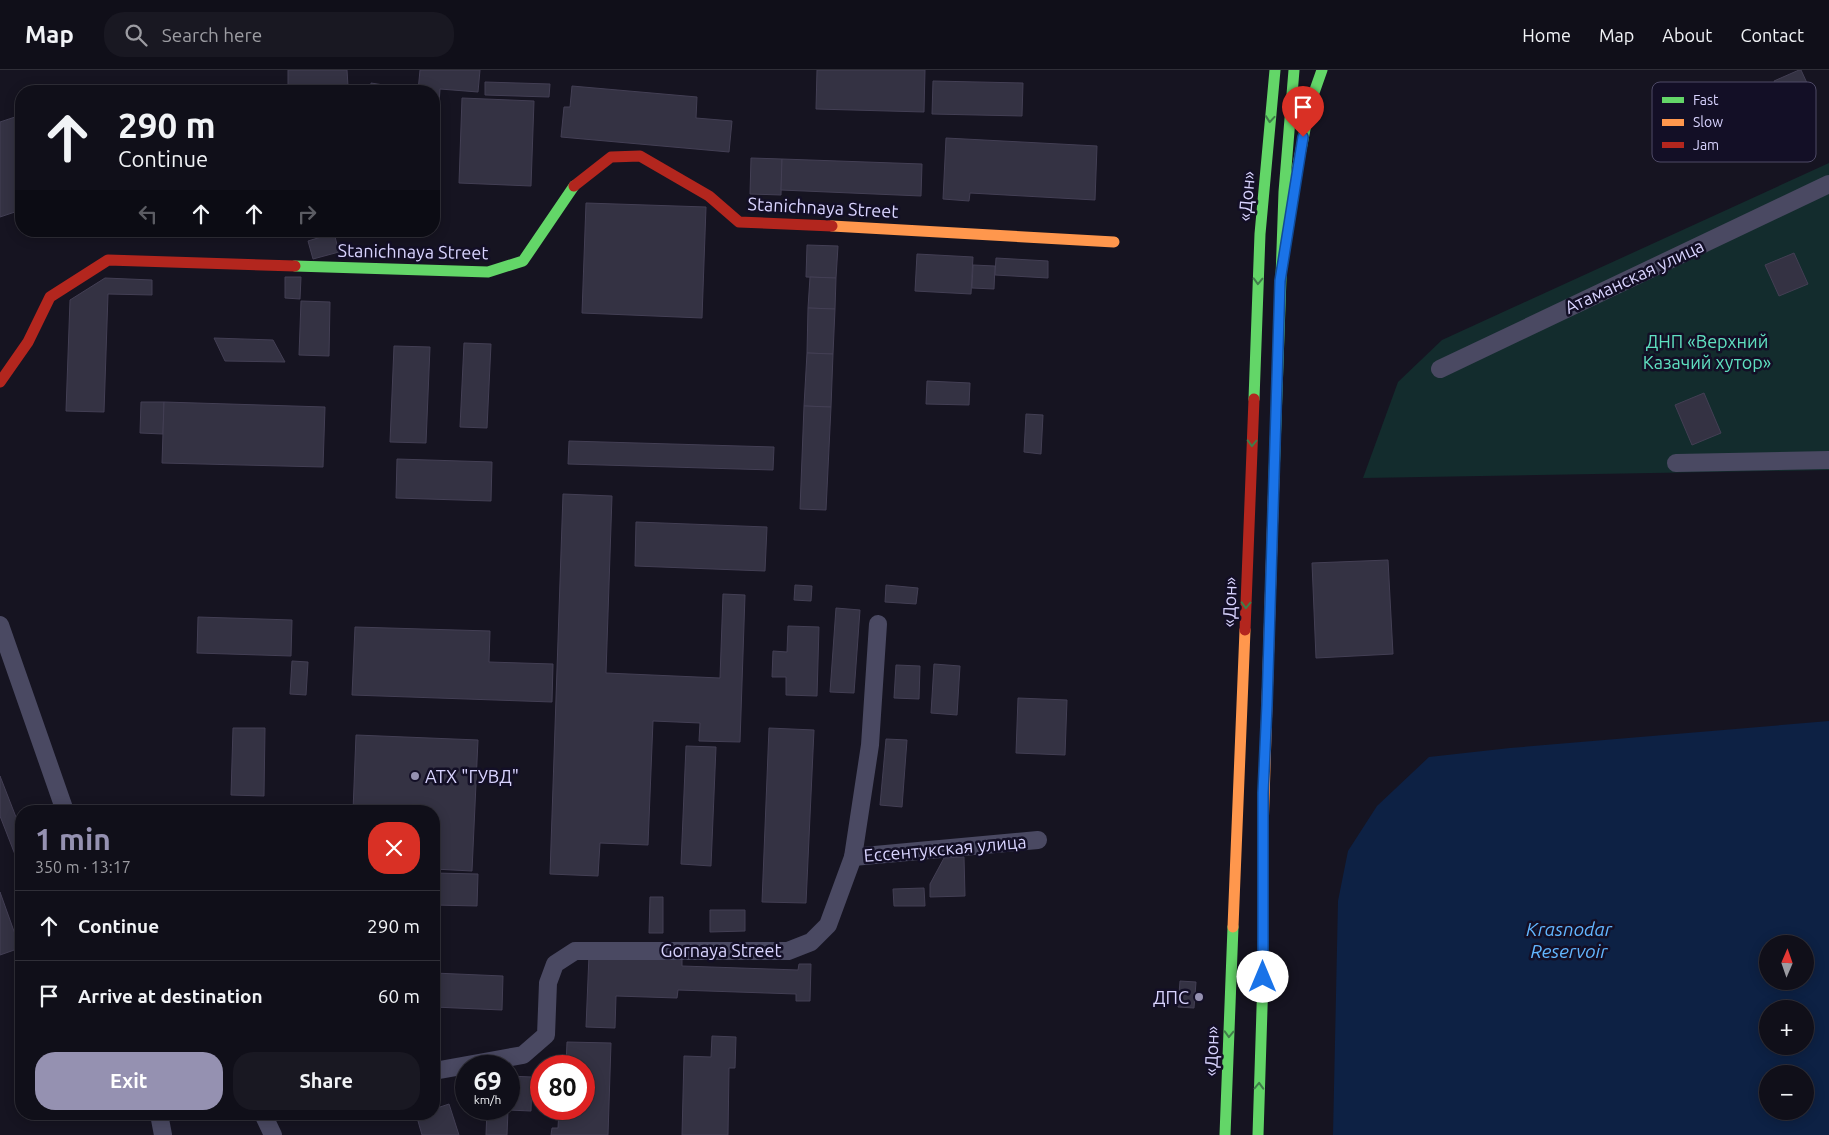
<!DOCTYPE html>
<meta charset="utf-8">
<style>
:root{--surface:#100f19;--page:#191822;--text:#f1f3f6;--muted:#9c9ca2;--line:#302f38;--accent:#9591b1}
body{margin:0;font-family:Ubuntu,sans-serif;background:var(--page);color:var(--text);height:100vh;display:flex;flex-direction:column;font-size:19px;white-space:nowrap}
*{box-sizing:border-box;margin:0}
p{font-size:16px;color:var(--muted)}
.icon{flex:none;width:28px;height:28px;fill:none;stroke:currentColor;stroke-width:2;stroke-linecap:round;stroke-linejoin:round}
.map{position:relative;flex:1;overflow:hidden}
.panel{position:absolute;left:15px;top:735px;width:425px;height:315px;display:flex;flex-direction:column;background:var(--surface);border-radius:20px;box-shadow:0 2px 12px #0003,0 0 0 1px var(--line)}
.panel>*{flex:none}
.guide{position:absolute;left:15px;top:15px;width:425px;height:152px;border-radius:20px;box-shadow:0 2px 12px #0003,0 0 0 1px var(--line);background:#100f19;color:var(--text);overflow:hidden}
.needle{width:32px;rotate:2deg}
.fabs{position:absolute;left:1759px;top:865px;display:grid;gap:10px}
.fabs a{display:grid;place-items:center;width:55px;height:55px;border-radius:50%;background:var(--surface);box-shadow:0 2px 12px #0003,0 0 0 1px var(--line);font-size:25px}
.speed{position:absolute;left:455px;top:985px;display:flex;gap:10px;font-size:25px;font-weight:700;text-align:center}
.speed>*{display:grid;place-content:center;width:65px;height:65px;border-radius:50%;background:var(--surface);box-shadow:0 2px 12px #0003,0 0 0 1px var(--line);line-height:1}
.speed small{font-size:12px;font-weight:400}
.speed .limit{border:8px solid #d22;background:#fff;color:#111}
.pin{position:absolute;display:grid;place-items:center;width:42px;height:42px;color:#fff;margin:-51px -21px;border-radius:50% 50% 50% 0;rotate:-45deg;box-shadow:0 0 5px #0007}
.pin .icon{rotate:45deg}
.me{position:absolute;width:55px;margin:-28px;rotate:0deg;stroke-linejoin:round;filter:drop-shadow(0 0 4px #0008)}
.turn{display:flex;align-items:center;gap:18px;height:105px;padding:0 20px;font-size:22px}
.turn .icon{width:65px;height:65px;stroke-width:2.5}
.turn b{display:block;font-size:35px;line-height:42px}
.lanes{display:flex;align-items:center;height:48px;padding:0 20px;background:#0003;justify-content:center;gap:25px;direction:ltr}
.lanes .off{opacity:.35}
.round{display:grid;place-items:center;flex:none;width:52px;height:52px;border-radius:20px;background:var(--page)}
.head{display:flex;align-items:center;justify-content:space-between;height:85px;padding:0 20px}
h1{font-size:30px;font-weight:700;line-height:38px;color:var(--accent)}
.action{display:flex;gap:10px;margin-top:auto;padding:10px 20px}
.action a{flex:1;height:58px;border-radius:20px;background:var(--accent);color:#fff;font-size:20px;font-weight:700;line-height:58px;text-align:center}
.action a+a{background:var(--page);color:var(--text)}
ul{padding:0;list-style:none}
li{display:flex;align-items:center;gap:15px;height:70px;padding:0 20px;border-top:1px solid var(--line)}
li div{flex:1}
li b{display:block;font-size:19px}
li em{font-style:normal}
header{display:flex;align-items:center;gap:30px;box-sizing:border-box;height:70px;padding:0 25px;background:var(--surface);border-bottom:1px solid var(--line)}
header strong{font-size:24px}
nav{display:flex;gap:28px;margin-inline-start:auto;font-size:18px}
.search{width:350px;height:45px;background:var(--page);display:flex;align-items:center;gap:12px;box-sizing:border-box;padding:0 18px;border-radius:20px;color:var(--muted);font-size:19px}
.map>svg:first-child{display:block}
.green{fill:#132c2d}
.water{fill:#0d2144;fill-rule:evenodd}
.building{fill:#343243;stroke:#433f54}
.lines{fill:none;stroke-linecap:round;stroke-linejoin:round}
.street{stroke:#4a4962;stroke-width:18}
.fast{stroke:#63d668;stroke-width:11}
.slow{stroke:#ff974d;stroke-width:11}
.jam{stroke:#b3261e;stroke-width:11}
.oneway{stroke:#3f7c4a}
.route-casing{stroke:#114b97;stroke-width:12}
.route{stroke:#1a73e8;stroke-width:9}
.poi-dot{fill:#9591b1;stroke:#130f26;stroke-width:2}
.labels{text-anchor:middle;dominant-baseline:central;stroke-width:5;stroke-linejoin:round;paint-order:stroke}
.street-label{font-size:18px;fill:#d9d4ff;stroke:#130f26}
.park-label{font-size:18px;fill:#5fe0c0;stroke:#130f26}
.poi-label{font-size:18px;fill:#d9d4ff;stroke:#130f26;text-anchor:start}
.water-label{font-size:19px;font-style:italic;fill:#62b6ff;stroke:#130f26}
.key{fill:#130f26;stroke:#4e4a67;stroke-width:1}
.key-label{font-size:14px;fill:#d9d4ff}
</style>
<header>
<strong>Map</strong>
<div class="search"><svg class="icon" aria-label="search" viewBox="0 0 24 24"><circle cx="10" cy="10" r="6"/><path d="M15 15l6 6"/></svg>Search here</div>
<nav><a>Home</a><a>Map</a><a>About</a><a>Contact</a></nav>
</header>
<div class="map">
<svg width="1829" height="1065" viewBox="0 0 1829 1065">
<rect width="100%" height="100%" fill="#161421"/>
<polygon class="green" points="1829,93 1829,400 1363,408 1398,312 1442,270"/>
<path class="water" d="M1829,651V1065H1333L1338,831L1348,781L1377,736L1429,687L1510,678ZM1768,874H1805V911H1768ZM1768,939H1805V976H1768ZM1768,1004H1805V1041H1768Z"/>
<g class="building">
<polygon points="288,0 347,0 348,16 288,17"/>
<polygon points="420,0 480,0 478,22 440,19 439,34 434,33 434,21 418,21"/>
<polygon points="817,0 925,0 924,42 816,39"/>
<polygon points="1799,0 1801,0 1813,26 1786,38 1774,11"/>
<polygon points="933,11 1023,13 1022,46 932,44"/>
<polygon points="485,12 550,14 549,27 485,25"/>
<polygon points="371,13 409,19 409,21 370,21"/>
<polygon points="572,16 697,27 696,48 732,51 729,82 561,67 564,37 570,37"/>
<polygon points="462,28 534,31 531,116 459,113"/>
<polygon points="21,45 21,70 15,72 21,91 21,140 0,147 0,52"/>
<polygon points="946,68 1097,76 1095,130 970,123 969,131 943,129"/>
<polygon points="751,88 782,89 781,125 750,124"/>
<polygon points="782,89 922,94 921,126 781,120"/>
<polygon points="586,133 706,137 702,248 582,243"/>
<polygon points="334,163 339,182 313,189 308,171"/>
<polygon points="807,175 838,176 836,208 806,207"/>
<polygon points="1794,183 1808,214 1779,226 1765,195"/>
<polygon points="917,184 973,187 971,224 915,221"/>
<polygon points="996,188 1048,191 1048,208 995,205"/>
<polygon points="973,195 995,196 994,219 972,218"/>
<polygon points="285,207 301,207 300,229 285,228"/>
<polygon points="810,207 836,208 835,239 808,238"/>
<polygon points="105,208 152,210 152,225 108,224 104,342 66,341 70,230"/>
<polygon points="301,231 330,232 329,286 299,285"/>
<polygon points="808,238 835,239 833,284 807,283"/>
<polygon points="214,268 273,270 285,292 225,291"/>
<polygon points="464,273 491,274 487,358 460,357"/>
<polygon points="394,276 430,277 426,373 390,372"/>
<polygon points="807,283 833,284 831,337 804,336"/>
<polygon points="927,311 970,313 969,335 926,334"/>
<polygon points="1704,323 1721,363 1692,375 1675,335"/>
<polygon points="141,332 164,332 163,364 140,363"/>
<polygon points="164,332 325,337 323,397 162,393"/>
<polygon points="804,336 831,337 826,440 800,439"/>
<polygon points="1026,344 1043,345 1041,384 1024,382"/>
<polygon points="569,371 774,377 773,400 568,394"/>
<polygon points="397,389 492,392 491,431 396,428"/>
<polygon points="563,424 612,426 606,603 720,608 723,524 745,525 740,672 699,671 700,653 653,651 648,775 600,773 598,806 550,804"/>
<polygon points="636,452 767,457 765,501 635,496"/>
<polygon points="1388,490 1393,584 1316,588 1312,493"/>
<polygon points="795,515 812,516 811,531 794,530"/>
<polygon points="886,515 918,518 916,534 885,532"/>
<polygon points="836,538 860,540 854,623 830,622"/>
<polygon points="198,547 292,550 291,586 197,583"/>
<polygon points="788,556 819,557 817,626 786,625 786,607 772,607 773,581 787,582"/>
<polygon points="355,557 490,561 489,592 553,594 552,632 352,625"/>
<polygon points="292,591 308,592 306,625 290,624"/>
<polygon points="934,594 960,596 957,645 931,643"/>
<polygon points="896,595 920,596 919,629 894,628"/>
<polygon points="1018,628 1067,630 1065,685 1016,683"/>
<polygon points="233,658 265,658 264,726 231,725"/>
<polygon points="769,658 814,660 806,833 762,832"/>
<polygon points="356,665 478,670 472,801 434,799 434,741 353,741"/>
<polygon points="886,669 907,670 902,737 880,735"/>
<polygon points="686,676 716,677 711,796 681,794"/>
<polygon points="0,706 21,760 21,800 0,746"/>
<polygon points="964,787 965,826 930,827 930,814 944,788"/>
<polygon points="434,803 478,804 477,836 434,835"/>
<polygon points="924,818 925,836 894,836 893,819"/>
<polygon points="0,822 20,878 0,885"/>
<polygon points="650,827 663,827 663,863 649,863"/>
<polygon points="710,840 745,840 745,861 710,862"/>
<polygon points="589,885 682,888 682,896 798,900 799,894 811,894 810,931 796,931 796,924 678,920 677,928 616,926 615,958 586,957"/>
<polygon points="434,903 503,906 502,940 434,937"/>
<polygon points="1180,911 1196,912 1194,938 1178,937"/>
<polygon points="712,966 736,967 735,998 729,998 728,1065 682,1065 684,986 711,987"/>
<polygon points="567,972 611,973 608,1065 551,1065 552,1058 558,1058 559,1039 584,1039 584,996 566,996"/>
<polygon points="509,1006 532,1007 531,1041 508,1040 507,1065 486,1065 487,1039 482,1039 509,1039"/>
<polygon points="449,1034 459,1065 422,1065 416,1044 434,1044 434,1039"/>
</g>
<g class="lines">
<g class="street">
<polyline points="1440,299 1829,114"/>
<polyline points="1676,393 1829,390"/>
<polyline points="0,555 65,741"/>
<polyline points="853,787 1038,770"/>
<polyline points="434,1001 523,985 546,965 548,913 555,894 575,881 788,881 811,872 828,855 853,787 870,675 878,554"/>
<polyline points="159,1044 163,1065"/>
<polyline points="263,1044 273,1065"/>
</g>
<g class="fast">
<polyline points="1295,110 1310,34 1322,0"/>
<polyline points="295,196 488,202 523,191 574,116"/>
<polyline points="1254,329 1260,164 1275,0"/>
<polyline points="1274,407 1284,122 1294,0"/>
<polyline points="1225,1065 1233,857"/>
<polyline points="1258,1065 1263,907 1263,762"/>
</g>
<g class="slow">
<polyline points="832,156 1114,172"/>
<polyline points="1263,762 1274,407"/>
<polyline points="1233,857 1245,560"/>
</g>
<g class="jam">
<polyline points="574,116 611,87 640,86 709,126 739,152 832,156"/>
<polyline points="0,312 28,272 50,227 108,190 295,196"/>
<polyline points="1245,560 1254,329"/>
</g>
</g>
<defs><path id="oneway-chevron" d="M-2-3.5L2.5 0L-2 3.5" fill="none" stroke-width="1.6" stroke-linecap="round" stroke-linejoin="round" transform="scale(1.25)"/></defs>
<g class="oneway">
<use href="#oneway-chevron" transform="translate(1270 49) rotate(95)"/>
<use href="#oneway-chevron" transform="translate(1258 211) rotate(92)"/>
<use href="#oneway-chevron" transform="translate(1252 373) rotate(92)"/>
<use href="#oneway-chevron" transform="translate(1246 535) rotate(92)"/>
<use href="#oneway-chevron" transform="translate(1229 964) rotate(92)"/>
<use href="#oneway-chevron" transform="translate(1259 1016) rotate(-88)"/>
</g>
<g class="lines">
<defs>
<polyline id="route" points="1263,907 1263,723 1267,635 1280,211 1303,67"/>
</defs>
<use href="#route" class="route-casing"/>
<use href="#route" class="route"/>
</g>
<g class="poi-dot">
<circle cx="415" cy="706" r="5"/>
<circle cx="1199" cy="927" r="5"/>
</g>
<g class="labels">
<g class="street-label">
<text transform="translate(1246 126) rotate(-85)">«Дон»</text>
<text transform="translate(823 137) rotate(3)">Stanichnaya Street</text>
<text transform="translate(413 181) rotate(1)">Stanichnaya Street</text>
<text transform="translate(1634 206) rotate(-25)">Атаманская улица</text>
<text transform="translate(1229 532) rotate(-88)">«Дон»</text>
<text transform="translate(945 778) rotate(-5)">Ессентукская улица</text>
<text x="721" y="880">Gornaya Street</text>
<text transform="translate(1211 981) rotate(-88)">«Дон»</text>
</g>
<g class="park-label">
<text x="1707" y="271">ДНП «Верхний<tspan x="1707" dy="21">Казачий хутор»</tspan></text>
</g>
<g class="poi-label">
<text x="425" y="706">АТХ "ГУВД"</text>
<text x="1189" y="927" text-anchor="end">ДПС</text>
</g>
<g class="water-label">
<text x="1569" y="859">Krasnodar<tspan x="1569" dy="22">Reservoir</tspan></text>
</g>
</g>
<rect x="1652" y="12" width="164" height="80" rx="8" class="key"/>
<rect x="1662" y="27" width="22" height="6" fill="#63d668"/>
<rect x="1662" y="49" width="22" height="7" fill="#ff974d"/>
<rect x="1662" y="72" width="22" height="6" fill="#b3261e"/>
<g class="key-label">
<text x="1693" y="35">Fast</text>
<text x="1693" y="57">Slow</text>
<text x="1693" y="80">Jam</text>
</g>
</svg>
<div class="fabs">
<a><svg class="needle" viewBox="-14 -14 28 28"><path d="M0-13l5 13h-10z" fill="#e53935"/><path d="M0 13l5-13h-10z" fill="#9c9ca2"/></svg></a>
<a>+</a>
<a>−</a>
</div>
<div class="speed"><div>69<small>km/h</small></div><div class="limit">80</div></div>
<div class="pin" style="left:1303px;top:67px;background:#d93025"><svg class="icon" aria-label="arrive" viewBox="0 0 24 24"><path d="M6 21V4h12l-3 4 3 4H6"/></svg></div>
<svg class="me" style="left:1263px;top:907px" viewBox="-20 -20 40 40"><circle r="19" fill="#fff"/><path d="M0-13L10 11 0 6-10 11z" fill="#1a73e8"/></svg>
<div class="guide">
<div class="turn"><svg class="icon" aria-label="ahead" viewBox="0 0 24 24"><path d="M12 20V5M6 11l6-6 6 6"/></svg><div><b>290 m</b>Continue</div></div>
<div class="lanes"><svg class="icon off" aria-label="left" viewBox="0 0 24 24"><path d="M17 20v-9H6M10 6l-5 5 5 5"/></svg><svg class="icon" aria-label="ahead" viewBox="0 0 24 24"><path d="M12 20V5M6 11l6-6 6 6"/></svg><svg class="icon" aria-label="ahead" viewBox="0 0 24 24"><path d="M12 20V5M6 11l6-6 6 6"/></svg><svg class="icon off" aria-label="right" viewBox="0 0 24 24"><path d="M7 20v-9h11M14 6l5 5-5 5"/></svg></div>
</div>
<section class="panel">
<div class="head"><div><h1>1 min</h1><p>350 m · 13:17</p></div><a class="round" style="background:#d93025;color:#fff"><svg class="icon" aria-label="close" viewBox="0 0 24 24"><path d="M6 6l12 12M18 6L6 18"/></svg></a></div>
<ul>
<li><svg class="icon" aria-label="ahead" viewBox="0 0 24 24"><path d="M12 20V5M6 11l6-6 6 6"/></svg><div><b>Continue</b></div><em>290 m</em></li>
<li><svg class="icon" aria-label="arrive" viewBox="0 0 24 24"><path d="M6 21V4h12l-3 4 3 4H6"/></svg><div><b>Arrive at destination</b></div><em>60 m</em></li>
</ul>
<div class="action"><a>Exit</a><a>Share</a></div>
</section>
</div>
